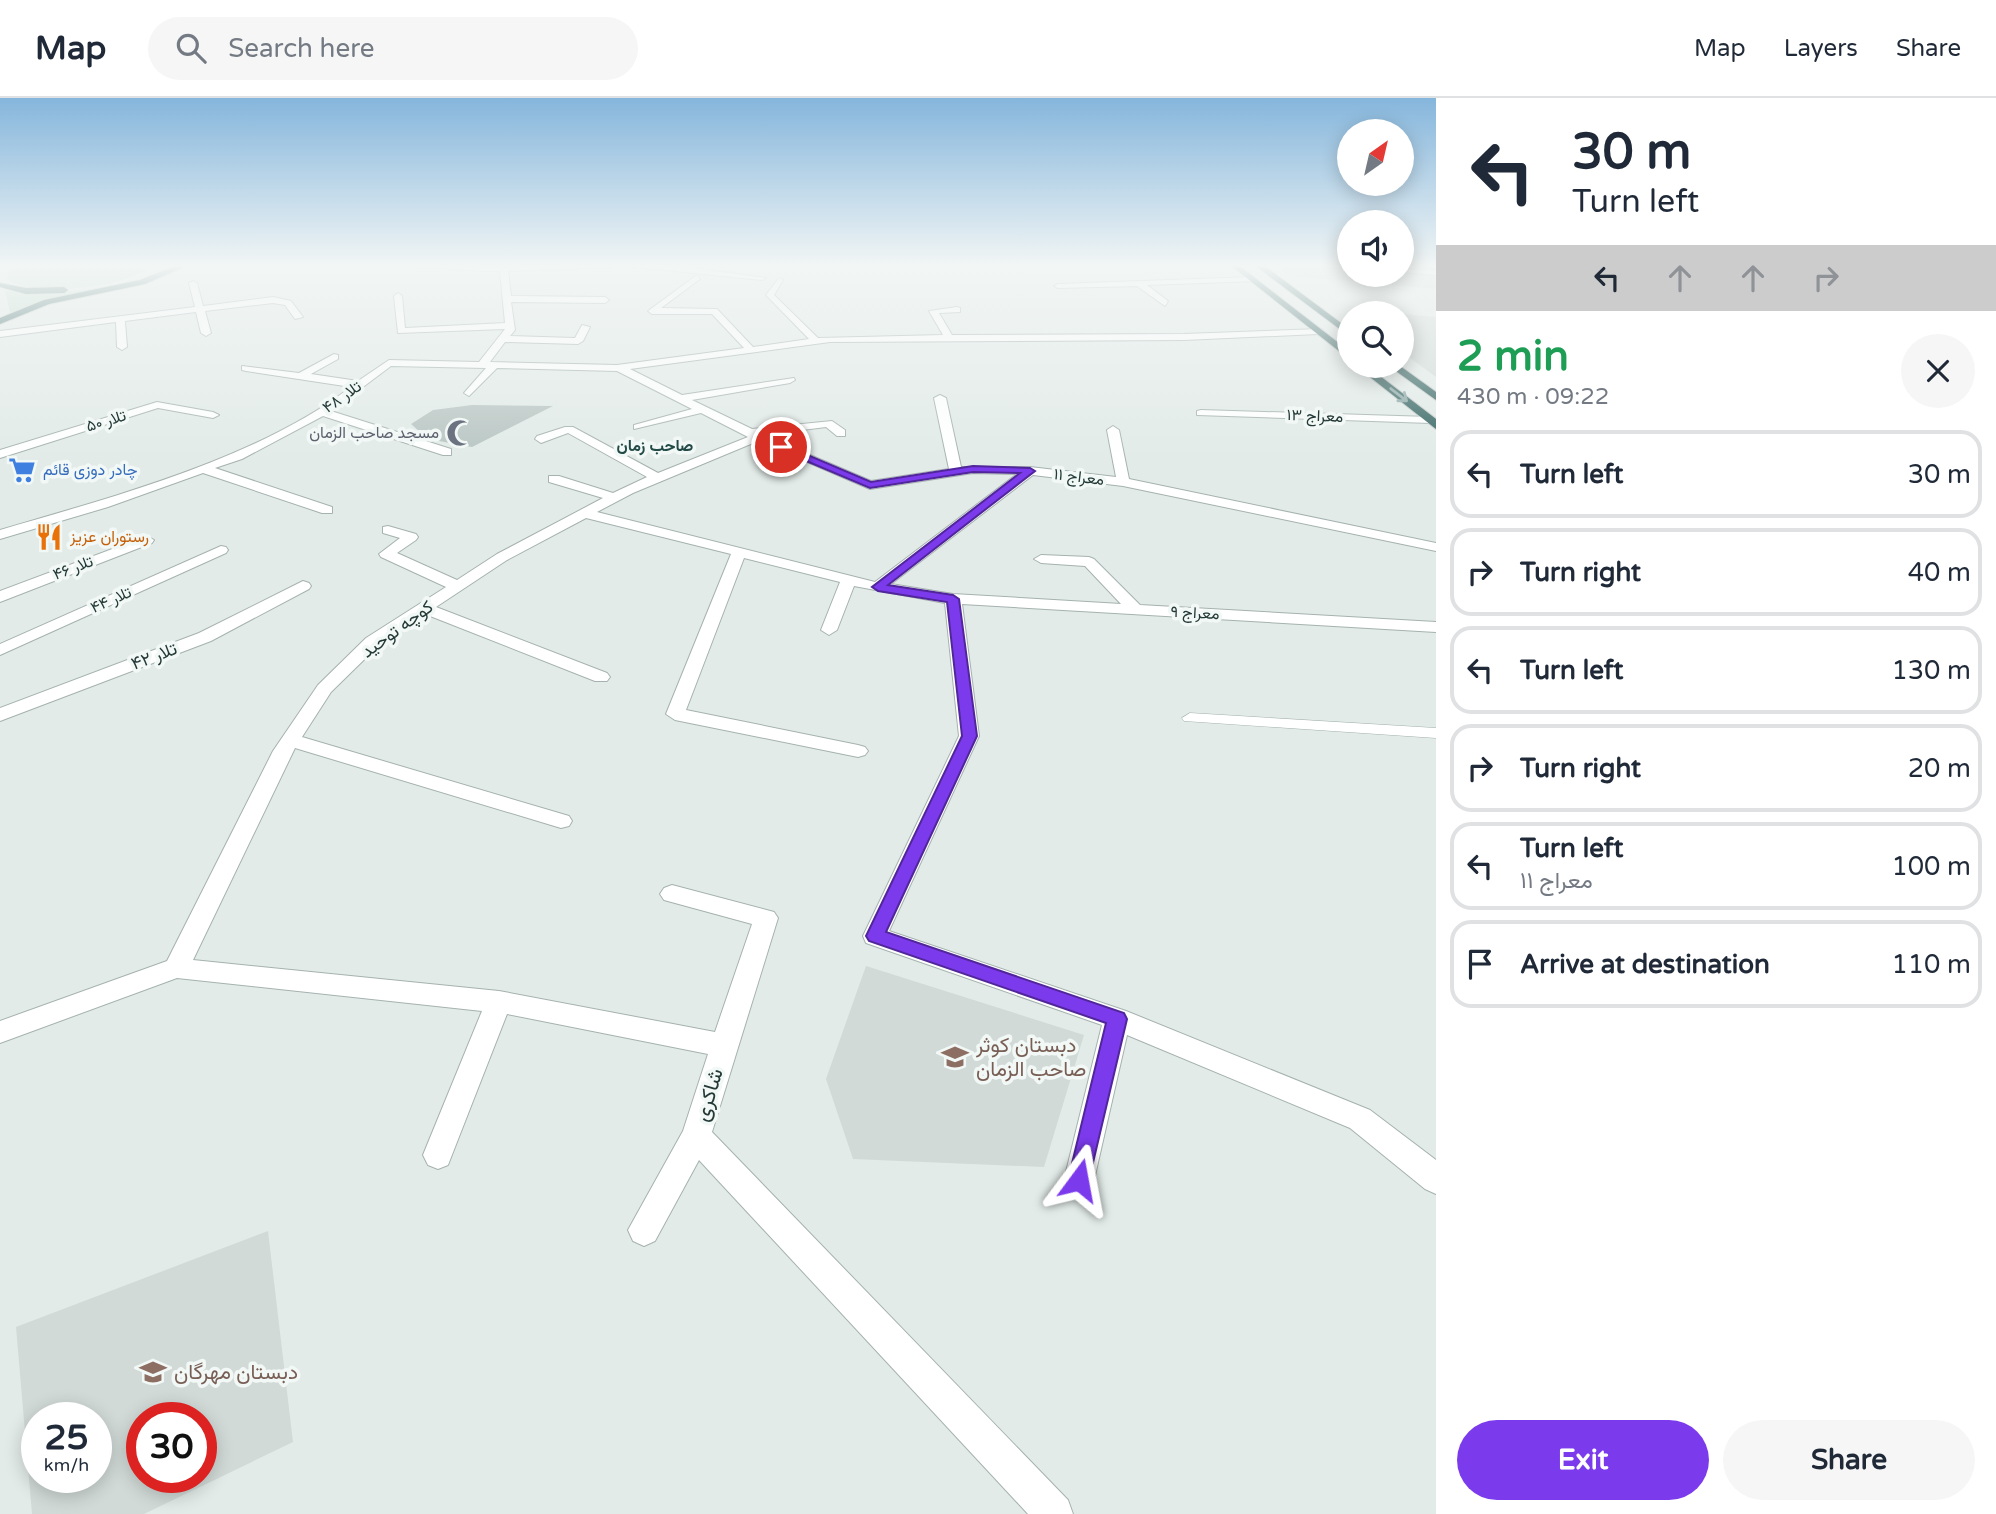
<!DOCTYPE html>
<meta charset="utf-8">
<style>
:root{--surface:#fff;--page:#f6f6f7;--text:#1f2937;--muted:#747a83;--line:#e0e1e3;--accent:#7c3aed}
body{margin:0;font-family:"Varela Round",Vazirmatn,sans-serif;background:var(--page);color:var(--text);height:100vh;display:flex;flex-direction:column;font-size:26px;white-space:nowrap}
*{box-sizing:border-box;margin:0}
p{font-size:23px;color:var(--muted)}
.icon{flex:none;width:38px;height:38px;fill:none;stroke:currentColor;stroke-width:2;stroke-linecap:round;stroke-linejoin:round}
.map{position:relative;flex:1;overflow:hidden}
.side{display:flex;flex-direction:column;background:var(--surface);width:560px}
.side>*{flex:none}
.guide{background:#fff;color:var(--text);overflow:hidden}
.needle{width:46px;rotate:34deg}
.tools{position:absolute;left:1337px;top:21px;display:grid;gap:14px}
.tools a{display:grid;place-items:center;width:77px;height:77px;border-radius:50%;background:var(--surface);box-shadow:0 4px 18px #0003;font-size:35px}
.speed{position:absolute;left:21px;top:1304px;display:flex;gap:14px;font-size:35px;font-weight:700;text-align:center}
.speed>*{display:grid;place-content:center;width:91px;height:91px;border-radius:50%;background:var(--surface);box-shadow:0 4px 18px #0003;line-height:1}
.speed small{font-size:18px;font-weight:400}
.speed .limit{border:10px solid #d22;background:#fff;color:#111}
.pin{position:absolute;display:grid;place-items:center;width:60px;height:60px;color:#fff;margin:-30px;border:4px solid #fff;border-radius:50%;box-shadow:0 2px 7px #0007}
.me{position:absolute;width:77px;margin:-38px;rotate:13deg;stroke-linejoin:round;filter:drop-shadow(0 0 5px #0008)}
.turn{display:flex;align-items:center;gap:24px;height:147px;padding:0 21px;font-size:32px}
.turn .icon{width:91px;height:91px;stroke-width:2.5}
.turn b{display:block;font-size:49px;line-height:60px}
.lanes{display:flex;align-items:center;height:66px;padding:0 21px;background:#0003;justify-content:center;gap:35px;direction:ltr}
.lanes .off{opacity:.35}
.round{display:grid;place-items:center;flex:none;width:74px;height:74px;border-radius:37px;background:var(--page)}
.summary{display:flex;align-items:center;justify-content:space-between;height:119px;padding:0 21px}
h1{font-size:42px;font-weight:700;line-height:52px;color:#1e9e55}
.button{display:flex;gap:14px;margin-top:auto;padding:14px 21px}
.button a{flex:1;height:80px;border-radius:42px;background:var(--accent);color:#fff;font-size:28px;font-weight:700;line-height:80px;text-align:center}
.button a+a{background:var(--page);color:var(--text)}
ul{padding:0;list-style:none}
li{display:flex;align-items:center;gap:21px;height:88px;margin:0 14px 10px;padding:0 7px;border:4px solid var(--line);border-radius:21px}
li div{flex:1}
li b{display:block;font-size:26px}
li em{font-style:normal}
header{display:flex;align-items:center;gap:42px;box-sizing:border-box;height:98px;padding:0 35px;background:var(--surface);border-bottom:2px solid var(--line)}
header strong{font-size:33px}
nav{display:flex;gap:38px;margin-inline-start:auto;font-size:24px}
.search{width:490px;height:63px;background:var(--page);display:flex;align-items:center;gap:18px;box-sizing:border-box;padding:0 24px;border-radius:38px;color:var(--muted);font-size:26px}
main{display:flex;flex:1;min-height:0}
.map>svg:first-child{display:block}
.built{fill:#d1dad7;fill-rule:evenodd}
.green{fill:#bedac9}
.building{fill:#b8c5c2}
.lines{fill:none;stroke-linecap:round;stroke-linejoin:round}
.lane-casing{stroke:#a5b2af;stroke-width:1}
.street-casing{stroke:#a5b2af;stroke-width:2}
.highway-casing{stroke:#c2c8c7;stroke-width:2}
.lane{fill:#fff;fill-rule:evenodd}
.street{fill:#fff;fill-rule:evenodd}
.highway{fill:#336360;fill-rule:evenodd}
.oneway{stroke:#89a6a4}
.route{fill:#7c3aed;stroke:#51269a;stroke-width:2}
.labels{text-anchor:middle;dominant-baseline:central;stroke-width:7;stroke-linejoin:round;paint-order:stroke}
.far-street-label{font-size:16px;fill:#243a37;stroke:#f2f8f6}
.far-worship-label{font-size:16px;fill:#5b616d;stroke:#f2f8f6;text-anchor:end}
.far-neighbourhood-label{font-size:16px;font-weight:bold;fill:#224a46;stroke:#f2f8f6}
.far-shop-label{font-size:16px;fill:#366cbe;stroke:#f2f8f6;text-anchor:start}
.far-food-label{font-size:16px;fill:#c56008;stroke:#f2f8f6;text-anchor:start}
.street-label{font-size:18px;fill:#243a37;stroke:#f2f8f6}
.near-education-label{font-size:21px;fill:#785e54;stroke:#f2f8f6;text-anchor:start}
.near-street-label{font-size:21px;fill:#243a37;stroke:#f2f8f6}
</style>
<header>
<strong>Map</strong>
<div class="search"><svg class="icon" aria-label="search" viewBox="0 0 24 24"><circle cx="10" cy="10" r="6"/><path d="M15 15l6 6"/></svg>Search here</div>
<nav><a>Map</a><a>Layers</a><a>Share</a></nav>
</header>
<main>
<div class="map">
<svg width="1436" height="1416" viewBox="0 0 1436 1416">
<rect width="100%" height="100%" fill="#e2ebe8"/>
<g class="built">
<polygon points="1272,166 1349,166 1349,177 1402,177 1402,166 1436,166 1436,191 1290,178"/>
<polygon points="1402,216 1436,219 1436,279 1402,254"/>
<polygon points="866,868 1084,937 1044,1069 853,1061 826,981"/>
<path d="M268,1133L293,1344L144,1416H32L16,1229ZM37,1320H96V1379H37ZM142,1320H201V1379H142Z"/>
</g>
<g class="green">
<path d="M34,166H149L150,168C129,190 31,200 7,181L8,174L15,168Z"/>
<polygon points="111,189 35,206 10,215 5,193 51,195"/>
</g>
<polygon class="building" points="472,307 553,308 472,349 428,341 411,326 433,312"/>
<g class="lines">
<defs>
<polygon id="lane" points="1190,615 1436,630 1436,640 1184,623 1182,620"/>
<g id="street">
<path d="M420,166H462L463,169H480L663,166L766,180L762,182L626,168L508,173L511,198L605,199L609,202L605,205L511,204L515,232L510,238L575,240L582,227L590,229L583,243L578,246L505,244L490,264L617,267L744,250L712,216H652L648,213L697,177L700,181L661,210L717,211L753,249L809,241L766,197L779,180L783,182L774,197L818,240L943,237L929,213L957,209L960,210V214L939,215L952,237L1184,236L1321,231L1323,233L1318,236L1184,242L830,244L630,271L682,297L794,280L795,282L790,285L692,302L752,331L832,323L845,332V338H837L826,329L763,337L871,383L949,371L934,300L940,297L946,300L961,369H1030L1116,379L1107,332L1113,328L1119,332L1129,381L1436,445V453L1123,388L1033,377L891,486L953,496L1121,506L1085,468L1041,465L1034,461L1041,457L1089,459L1094,461L1140,507L1436,524V534L962,506L979,638L889,833L1126,913L1370,1012L1436,1062V1096L1425,1091L1350,1030L1127,937L1094,1082L1090,1092L1079,1097L1068,1092L1064,1082L1102,927L866,845L863,838L959,638L945,505L854,488L837,532L829,537L821,532L840,484L744,460L686,612L858,647L865,649L868,653L865,657L858,659L675,622L666,616L731,456L586,420L507,462L436,509L607,575L610,579L607,583H595L425,516L378,548L331,594L302,639L569,718L572,723L569,728L561,730L295,650L193,862L499,893L715,934L752,826L664,802L660,796L664,790L672,787L774,814L778,820L712,1034L1068,1402L1073,1416H1028L699,1062L655,1143L644,1148L633,1143L628,1132L683,1033L708,956L507,916L448,1067L438,1071L428,1067L423,1057L482,913L177,880L0,945V923L167,863L273,653L318,587L366,540L446,489L381,459L379,456L400,440L383,435V429L388,428L416,436L418,439L416,442L397,455L457,482L497,456L603,400L549,384V378H559L613,395L647,379L568,335L541,345L535,341L537,338L565,329H573L658,375L748,339L701,315L634,331V327L692,311L617,273L497,270L469,298L464,295L486,270L391,268L331,313L451,351V357H443L323,318L242,361L215,370L332,409V415H322L203,375L108,409L0,441V432C115,398 255,362 351,289L246,273L242,272V268L299,275L334,256L338,257V261L311,276L358,283L389,262L479,264L505,231L398,235L394,198L398,195L402,198L405,230L505,225L500,173C473,174 450,169 423,169ZM758,343L870,391L973,375L1017,376L875,484L597,414L633,395Z"/>
<polygon points="843,166 852,166 848,168"/>
<polygon points="1308,166 1349,166 1349,170 1312,168"/>
<polygon points="1402,170 1436,173 1436,177 1402,174"/>
<polygon points="1253,179 1256,183 1147,187 1168,203 1165,208 1137,188 1058,190 1054,188 1058,186"/>
<polygon points="193,183 197,185 203,208 273,199 291,203 303,219 295,221 285,207 273,205 205,213 211,235 206,238 201,235 196,214 125,223 127,249 122,252 117,249 116,224 0,239 0,233 195,209 189,185"/>
<polygon points="157,304 213,314 219,317 213,320 158,310 0,360 0,352"/>
<polygon points="1201,312 1430,319 1436,322 1430,325 1197,317 1197,313"/>
<polygon points="147,438 154,442 152,445 0,504 0,493"/>
<polygon points="221,448 226,449 228,452 226,455 0,557 0,546"/>
<polygon points="303,483 309,485 311,488 309,491 211,543 0,623 0,610 199,535"/>
</g>
<g id="highway">
<polygon points="181,166 191,166 145,186 49,206 0,226 0,220 44,202 140,182"/>
<polygon points="1229,166 1237,166 1349,253 1349,261"/>
<polygon points="1253,166 1262,166 1349,231 1349,238"/>
<polygon points="0,185 26,190 64,189 68,192 64,195 26,196 0,189"/>
<polygon points="1356,268 1367,268 1436,321 1436,331"/>
<polygon points="1389,268 1400,268 1436,294 1436,302"/>
</g>
</defs>
<use href="#lane" class="lane-casing"/>
<use href="#street" class="street-casing"/>
<use href="#highway" class="highway-casing"/>
<use href="#lane" class="lane"/>
<use href="#street" class="street"/>
<use href="#highway" class="highway"/>
</g>
<defs><path id="oneway-shaft" d="M-6 0H5M1.5-3L5.5 0L1.5 3" fill="none" stroke-width="1.6" stroke-linecap="round" stroke-linejoin="round" transform="scale(1.75)"/></defs>
<use class="oneway" href="#oneway-shaft" transform="translate(1399 297) rotate(38)"/>
<linearGradient id="sky" x2="0" y2="1"><stop stop-color="#85b6dc"/><stop offset="0.46" stop-color="#f2f6f5"/><stop offset="1" stop-color="#f2f6f5" stop-opacity="0"/></linearGradient>
<rect width="1436" height="364" fill="url(#sky)"/>
<polygon class="route" points="778,347 784,347 871,384 973,368 1030,370 1035,373 888,487 953,497 959,501 977,638 886,834 1124,915 1127,921 1087,1090 1079,1093 1071,1090 1068,1082 1106,925 869,843 866,838 962,638 947,504 878,493 872,489 1020,375 973,374 870,390 778,351"/>
<defs>
<symbol id="mosque-bare" viewBox="-9 -9 18 18"><path d="M3.5-4.9A6 6 0 1 0 3.5 4.9A5 5 0 1 1 3.5-4.9Z" fill="#6b7280" stroke="#f2f8f6" stroke-width="2.5" paint-order="stroke"/></symbol>
<symbol id="supermarket-bare" viewBox="-9 -9 18 18"><path d="M-6-5.5h2.5l.6 2H6L4.5 2H-2.5L-4.4-4H-6ZM-1.5 3.2a1.3 1.3 0 1 0 .1 0ZM3 3.2a1.3 1.3 0 1 0 .1 0Z" fill="#3f7fe0" stroke="#f2f8f6" stroke-width="2.5" paint-order="stroke"/></symbol>
<symbol id="restaurant-bare" viewBox="-9 -9 18 18"><path d="M-5-6h1v4h1v-4h1v4h1v-4h1v5L-1.5 .5V6h-2V.5L-5-1ZM5-6V6H3V1.5H1.5Q1.5-4 5-6Z" fill="#e8710a" stroke="#f2f8f6" stroke-width="2.5" paint-order="stroke"/></symbol>
<symbol id="school-bare" viewBox="-9 -9 18 18"><path d="M0-5L7-2L0 1L-7-2ZM-4 1L0 2.5L4 1V4Q0 6-4 4Z" fill="#8d6e63" stroke="#f2f8f6" stroke-width="2.5" paint-order="stroke"/></symbol>
</defs>
<g fill-rule="evenodd">
<use href="#mosque-bare" x="441" y="316" width="38" height="38"/>
<use href="#supermarket-bare" x="3" y="353" width="38" height="38"/>
<use href="#restaurant-bare" x="30" y="420" width="38" height="38"/>
<use href="#school-bare" x="936" y="940" width="38" height="38"/>
<use href="#school-bare" x="134" y="1255" width="38" height="38"/>
</g>
<g class="labels">
<g class="far-street-label">
<text transform="translate(342 299) rotate(-35)">تلار ۴۸</text>
<text transform="translate(1315 318) rotate(2)">معراج ۱۳</text>
<text transform="translate(106 323) rotate(-17)">تلار ۵۰</text>
<text transform="translate(1079 379) rotate(7)">معراج ۱۱</text>
<text transform="translate(73 470) rotate(-21)">تلار ۴۶</text>
<text transform="translate(111 502) rotate(-24)">تلار ۴۴</text>
<text transform="translate(1195 515) rotate(3)">معراج ۹</text>
</g>
<g class="far-worship-label">
<text x="439" y="335">مسجد صاحب الزمان</text>
</g>
<g class="far-neighbourhood-label">
<text x="655" y="348">صاحب زمان</text>
</g>
<g class="far-shop-label">
<text x="43" y="372">چادر دوزی قائم</text>
</g>
<g class="far-food-label">
<text x="70" y="439">رستوران عزیز</text>
</g>
<g class="street-label">
<text transform="translate(397 531) rotate(-36)">کوچه توحید</text>
<text transform="translate(154 558) rotate(-21)">تلار ۴۲</text>
</g>
<g class="near-education-label">
<text x="976" y="947">دبستان کوثر<tspan x="976" dy="24">صاحب الزمان</tspan></text>
<text x="174" y="1274">دبستان مهرگان</text>
</g>
<g class="near-street-label">
<text transform="translate(709 997) rotate(-73)">شاکری</text>
</g>
</g>
</svg>
<div class="tools">
<a><svg class="needle" viewBox="-14 -14 28 28"><path d="M0-13l5 13h-10z" fill="#e53935"/><path d="M0 13l5-13h-10z" fill="#747a83"/></svg></a>
<a><svg class="icon" aria-label="sound" viewBox="0 0 24 24"><path d="M4 9h4l5-4v14l-5-4H4zM17 9q2 3 0 6"/></svg></a>
<a><svg class="icon" aria-label="search" viewBox="0 0 24 24"><circle cx="10" cy="10" r="6"/><path d="M15 15l6 6"/></svg></a>
</div>
<div class="speed"><div>25<small>km/h</small></div><div class="limit">30</div></div>
<div class="pin" style="left:781px;top:349px;background:#d93025"><svg class="icon" aria-label="arrive" viewBox="0 0 24 24"><path d="M6 21V4h12l-3 4 3 4H6"/></svg></div>
<svg class="me" style="left:1079px;top:1082px" viewBox="-20 -20 40 40"><path d="M0-17L14 15 0 8-14 15z" fill="#7c3aed" stroke="#fff" stroke-width="4"/></svg>
</div>
<section class="side">
<div class="guide">
<div class="turn"><svg class="icon" aria-label="left" viewBox="0 0 24 24"><path d="M17 20v-9H6M10 6l-5 5 5 5"/></svg><div><b>30 m</b>Turn left</div></div>
<div class="lanes"><svg class="icon" aria-label="left" viewBox="0 0 24 24"><path d="M17 20v-9H6M10 6l-5 5 5 5"/></svg><svg class="icon off" aria-label="ahead" viewBox="0 0 24 24"><path d="M12 20V5M6 11l6-6 6 6"/></svg><svg class="icon off" aria-label="ahead" viewBox="0 0 24 24"><path d="M12 20V5M6 11l6-6 6 6"/></svg><svg class="icon off" aria-label="right" viewBox="0 0 24 24"><path d="M7 20v-9h11M14 6l5 5-5 5"/></svg></div>
</div>
<div class="summary"><div><h1>2 min</h1><p>430 m · 09:22</p></div><a class="round"><svg class="icon" aria-label="close" viewBox="0 0 24 24"><path d="M6 6l12 12M18 6L6 18"/></svg></a></div>
<ul>
<li><svg class="icon" aria-label="left" viewBox="0 0 24 24"><path d="M17 20v-9H6M10 6l-5 5 5 5"/></svg><div><b>Turn left</b></div><em>30 m</em></li>
<li><svg class="icon" aria-label="right" viewBox="0 0 24 24"><path d="M7 20v-9h11M14 6l5 5-5 5"/></svg><div><b>Turn right</b></div><em>40 m</em></li>
<li><svg class="icon" aria-label="left" viewBox="0 0 24 24"><path d="M17 20v-9H6M10 6l-5 5 5 5"/></svg><div><b>Turn left</b></div><em>130 m</em></li>
<li><svg class="icon" aria-label="right" viewBox="0 0 24 24"><path d="M7 20v-9h11M14 6l5 5-5 5"/></svg><div><b>Turn right</b></div><em>20 m</em></li>
<li><svg class="icon" aria-label="left" viewBox="0 0 24 24"><path d="M17 20v-9H6M10 6l-5 5 5 5"/></svg><div><b>Turn left</b><p>معراج ۱۱</p></div><em>100 m</em></li>
<li><svg class="icon" aria-label="arrive" viewBox="0 0 24 24"><path d="M6 21V4h12l-3 4 3 4H6"/></svg><div><b>Arrive at destination</b></div><em>110 m</em></li>
</ul>
<div class="button"><a>Exit</a><a>Share</a></div>
</section>
</main>
